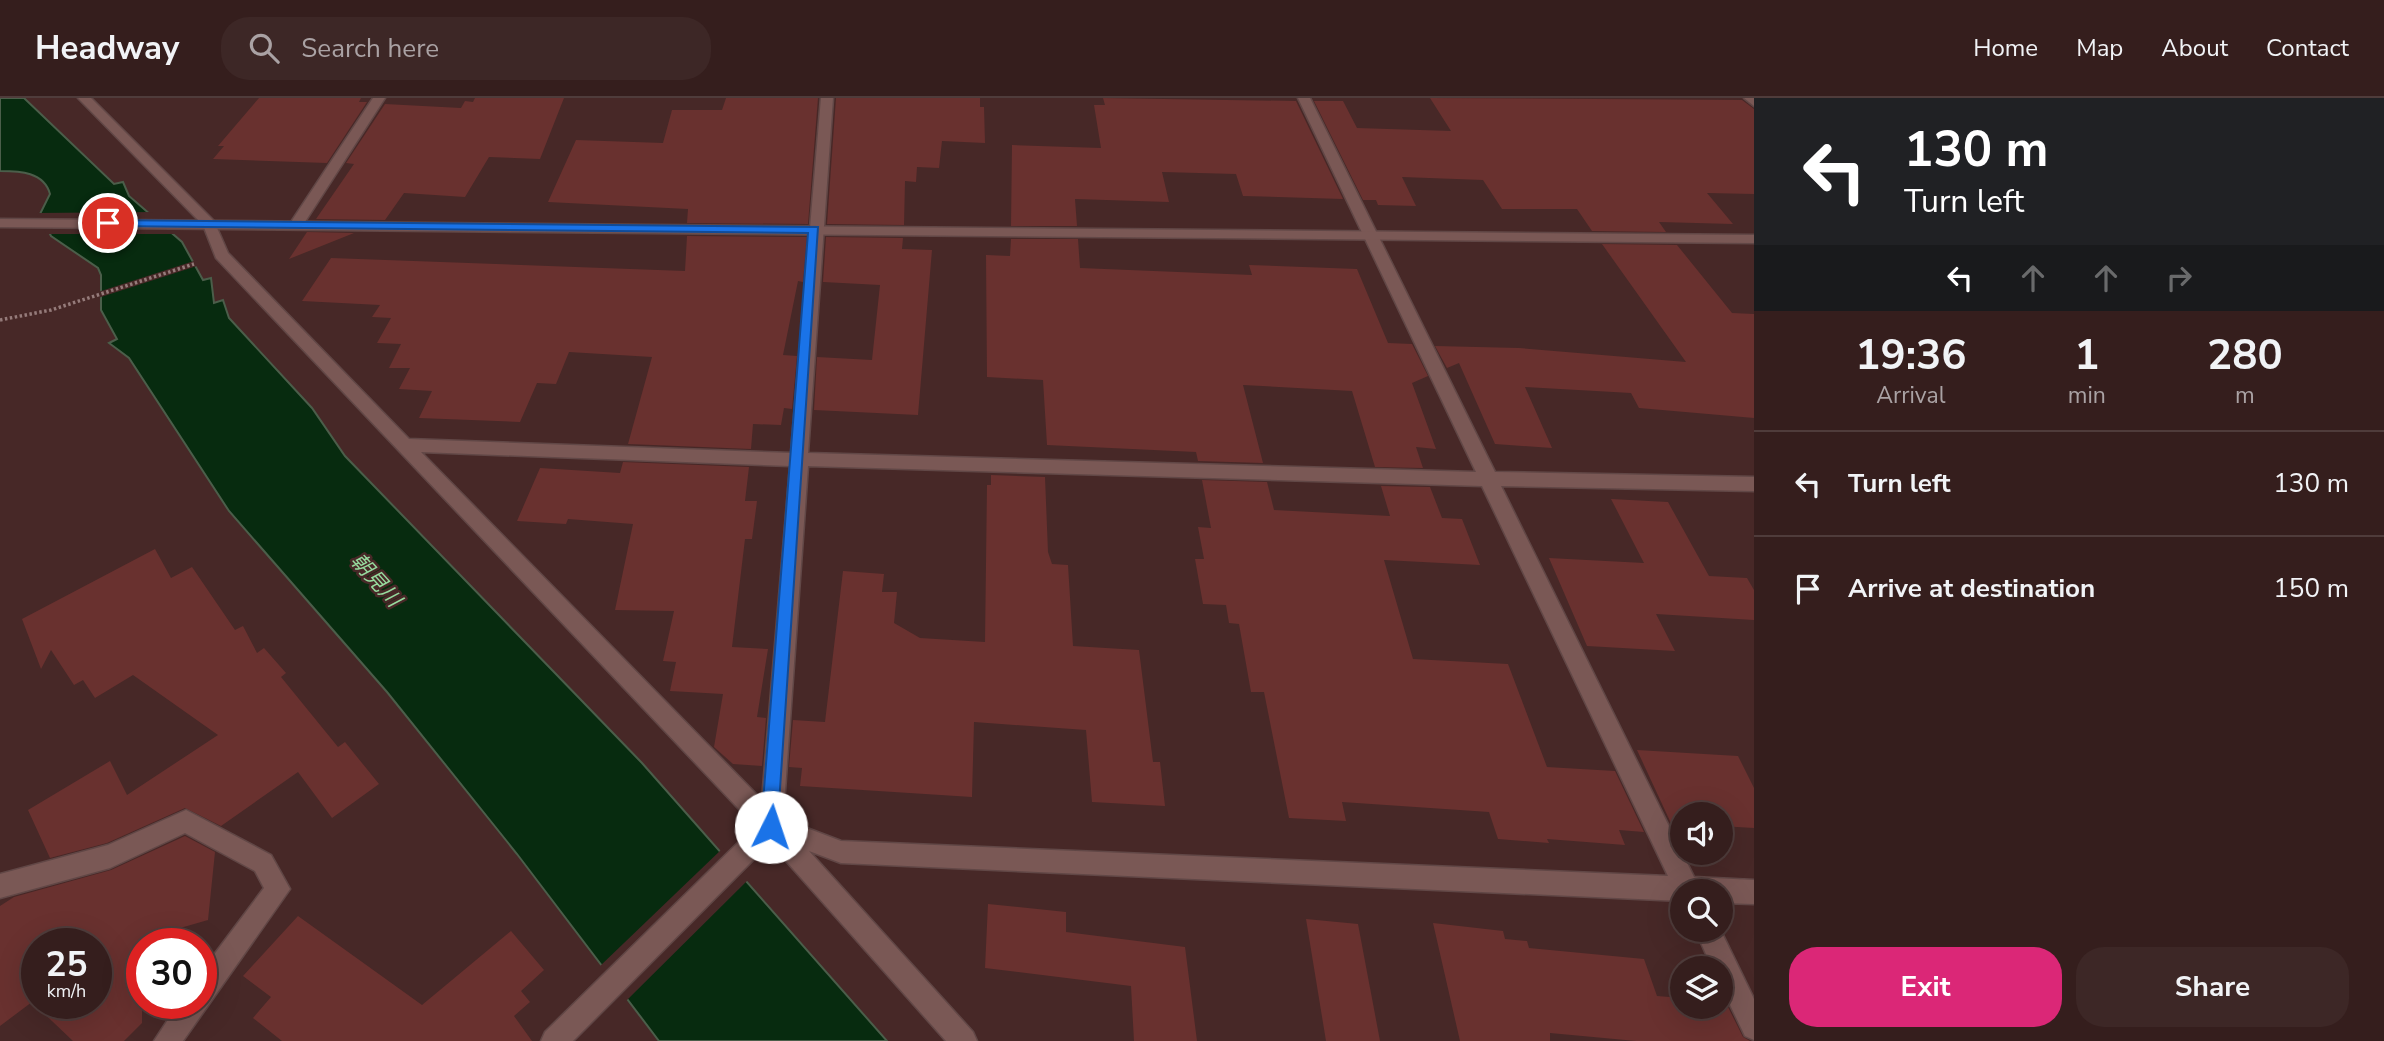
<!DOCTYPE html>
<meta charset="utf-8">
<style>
:root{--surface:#351e1d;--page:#3d2726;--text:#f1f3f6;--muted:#aaa2a4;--line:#4f3c3b;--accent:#db2777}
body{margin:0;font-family:"Nunito Sans","Noto Sans JP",sans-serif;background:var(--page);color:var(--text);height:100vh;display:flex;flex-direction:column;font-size:26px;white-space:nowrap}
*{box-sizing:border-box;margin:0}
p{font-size:23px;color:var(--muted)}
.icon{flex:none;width:38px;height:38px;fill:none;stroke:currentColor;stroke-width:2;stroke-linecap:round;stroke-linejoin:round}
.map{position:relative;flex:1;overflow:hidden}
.details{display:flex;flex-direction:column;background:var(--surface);width:630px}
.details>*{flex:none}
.top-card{background:#202124;color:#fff;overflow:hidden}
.controls{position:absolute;left:1670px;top:704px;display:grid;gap:14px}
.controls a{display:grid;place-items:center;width:63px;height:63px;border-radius:50%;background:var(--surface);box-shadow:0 7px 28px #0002,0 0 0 2px var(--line);font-size:35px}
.speed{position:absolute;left:21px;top:830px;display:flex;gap:14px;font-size:35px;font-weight:700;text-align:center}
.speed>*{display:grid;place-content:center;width:91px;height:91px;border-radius:50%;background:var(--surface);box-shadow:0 7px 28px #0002,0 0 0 2px var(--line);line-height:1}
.speed small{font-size:18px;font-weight:400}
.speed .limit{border:10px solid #d22;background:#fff;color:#111}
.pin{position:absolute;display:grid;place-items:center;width:60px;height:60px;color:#fff;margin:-30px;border:4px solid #fff;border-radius:50%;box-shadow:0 2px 7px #0007}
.me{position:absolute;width:77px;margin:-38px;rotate:4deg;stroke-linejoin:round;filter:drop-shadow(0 0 5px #0008)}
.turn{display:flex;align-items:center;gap:24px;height:147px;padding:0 35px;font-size:32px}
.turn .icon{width:91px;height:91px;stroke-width:2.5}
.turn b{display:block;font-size:49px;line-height:60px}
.lanes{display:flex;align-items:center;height:66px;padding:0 35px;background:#0003;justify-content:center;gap:35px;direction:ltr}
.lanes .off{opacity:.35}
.eta{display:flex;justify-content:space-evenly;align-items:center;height:119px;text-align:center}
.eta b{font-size:42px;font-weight:700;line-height:49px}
.cta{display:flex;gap:14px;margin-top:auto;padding:14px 35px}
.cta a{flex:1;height:80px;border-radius:28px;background:var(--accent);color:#fff;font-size:28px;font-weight:700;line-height:80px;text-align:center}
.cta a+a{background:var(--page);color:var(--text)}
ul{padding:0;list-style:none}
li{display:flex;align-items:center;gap:21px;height:105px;padding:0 35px;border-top:2px solid var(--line)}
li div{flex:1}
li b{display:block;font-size:26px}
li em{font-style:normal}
header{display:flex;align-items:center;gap:42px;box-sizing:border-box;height:98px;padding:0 35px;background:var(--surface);border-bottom:2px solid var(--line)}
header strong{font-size:33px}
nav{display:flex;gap:38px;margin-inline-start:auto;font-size:24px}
.search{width:490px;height:63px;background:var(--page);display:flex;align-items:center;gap:18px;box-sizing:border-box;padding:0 24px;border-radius:28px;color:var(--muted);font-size:26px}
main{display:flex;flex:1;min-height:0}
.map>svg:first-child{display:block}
.water{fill:#072b0f;stroke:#4b5e4a;stroke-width:2}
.pier{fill:#472827}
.building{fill:#69312f;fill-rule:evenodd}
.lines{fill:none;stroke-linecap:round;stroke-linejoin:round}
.minor-casing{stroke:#614746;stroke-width:3}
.tertiary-casing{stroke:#614746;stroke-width:3}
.path{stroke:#957b7a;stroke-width:3.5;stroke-dasharray:2.5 2.5;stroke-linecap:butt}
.minor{fill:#7a5855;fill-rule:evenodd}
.tertiary{fill:#7a5855;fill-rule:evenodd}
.route{fill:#1a73e8;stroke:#114b97;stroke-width:2}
.labels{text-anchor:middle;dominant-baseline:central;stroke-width:5;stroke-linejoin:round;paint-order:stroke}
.water-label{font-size:21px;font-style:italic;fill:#96db9e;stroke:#472827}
</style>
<header>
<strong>Headway</strong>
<div class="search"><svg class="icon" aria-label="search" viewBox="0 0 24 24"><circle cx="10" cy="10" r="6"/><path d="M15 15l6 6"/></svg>Search here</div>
<nav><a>Home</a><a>Map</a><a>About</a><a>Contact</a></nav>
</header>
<main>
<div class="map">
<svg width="1754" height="943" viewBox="0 0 1754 943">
<rect width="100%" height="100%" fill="#472827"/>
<path class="water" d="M0,0H24L114,86L123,84L129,98L182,144L203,182L211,180L214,205L223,202L229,220L312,310L345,358L642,665L887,943H659L517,756L387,594L229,413L129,260L109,245L117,241L101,212V177L98,170L51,138L40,116L50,96C44,74 20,73 0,73Z"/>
<g class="pier">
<polygon points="153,114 178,136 46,136 36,115"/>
<polygon points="197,162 200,167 98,200 98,194"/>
<polygon points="723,750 750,780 625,904 599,869"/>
</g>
<g class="building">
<polygon points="259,0 361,0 359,4 367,4 327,65 213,61 224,48 218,48"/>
<polygon points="475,0 564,0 540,61 489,59 465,99 404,95 385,122 316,121 354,66 346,65 385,6 461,10 465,3 473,4"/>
<polygon points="726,0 818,0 808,126 687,125 688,111 548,104 576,42 663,45 672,12 722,12"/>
<polygon points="836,0 980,0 980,9 984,9 985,45 942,43 939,70 917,69 916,84 905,83 904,127 827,126"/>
<polygon points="1103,0 1296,3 1343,101 1243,98 1236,76 1162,74 1169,104 1075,101 1077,128 1011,128 1012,47 1101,50 1094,7 1105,7"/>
<polygon points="1430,0 1742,2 1754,11 1754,96 1707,95 1733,126 1659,124 1666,134 1592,133 1577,111 1502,111 1483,82 1402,79 1416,108 1378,107 1376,102 1363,102 1314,3 1343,3 1357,30 1451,33"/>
<polygon points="307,134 354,135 289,161"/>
<polygon points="687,138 807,139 803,184 798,183 783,257 797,258 792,311 784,310 781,327 753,326 751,351 628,346 652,259 569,254 556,286 537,285 520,324 419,320 432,293 399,291 410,270 389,270 401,246 377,245 391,220 372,219 380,207 302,203 331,160 685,173"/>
<polygon points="826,139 903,140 902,151 932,152 918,317 814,312 817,259 872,262 880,187 823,184"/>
<polygon points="1011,141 1078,141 1080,170 1252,177 1249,167 1357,171 1388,245 1412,246 1428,278 1412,285 1436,351 1416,349 1423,370 1375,369 1352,293 1243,287 1263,365 1198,363 1196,354 1047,347 1043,282 987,279 986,157 1010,158"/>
<polygon points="1602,146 1677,147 1732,215 1754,216 1754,320 1639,310 1631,295 1525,289 1552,350 1495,346 1459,265 1447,270 1435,248 1519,250 1686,264"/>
<polygon points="623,364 749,369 745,403 757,403 752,441 745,441 732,549 768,551 757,619 766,620 762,668 733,666 714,649 723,596 670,593 676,564 663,563 674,513 615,512 633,426 568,421 566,426 517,423 540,370 620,375"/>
<polygon points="991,377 1045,379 1048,454 1052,466 1068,467 1073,548 1139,552 1153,664 1160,664 1165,708 1092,704 1086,632 974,624 972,699 800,688 802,670 789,669 793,622 825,624 843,473 884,476 882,494 897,494 894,525 920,540 985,544 987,387 991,387"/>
<polygon points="1202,382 1267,384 1274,412 1390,418 1381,388 1430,389 1442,420 1462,421 1480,467 1384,462 1413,561 1508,566 1547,669 1615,673 1644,734 1619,732 1625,747 1547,741 1549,745 1498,741 1489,714 1342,704 1346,723 1289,720 1264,594 1251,594 1239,526 1229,525 1226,507 1203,506 1195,461 1204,461 1198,429 1211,430"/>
<polygon points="1611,401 1668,404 1709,478 1747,480 1754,492 1754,522 1656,516 1675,553 1587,548 1549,460 1644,465"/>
<polygon points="155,451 171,480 192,469 235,532 243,528 257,555 264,550 286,575 281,579 338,649 345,644 379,686 332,720 298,674 221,728 185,710 107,745 50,760 28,712 110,663 127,697 218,637 133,577 95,600 83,582 74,587 51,552 41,571 22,521"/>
<polygon points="1637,652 1738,658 1754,690 1754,730 1720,728 1720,716 1682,716 1682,736 1676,736"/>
<path d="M185,738L215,754L208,822L142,841V925L124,943H73L32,904L0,928V808L14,799L111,772ZM37,845H96V905H37Z"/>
<polygon points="988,806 1066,814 1066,834 1185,849 1197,943 1134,943 1131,888 985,870"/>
<polygon points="298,818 422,907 511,833 544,872 521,893 530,904 514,918 532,943 282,943 253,920 271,899 243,878"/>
<polygon points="1306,821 1358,826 1380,943 1326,943"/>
<polygon points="1433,825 1503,833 1505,841 1527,843 1529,850 1644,861 1657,898 1682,900 1682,908 1720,908 1720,904 1726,905 1743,939 1750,943 1636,943 1550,935 1550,943 1460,943"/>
</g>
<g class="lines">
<defs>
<g id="minor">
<path d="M78,0H91L214,123L228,155L409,341L791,355L821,0H833L808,355L1476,374L1298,0H1310L1495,374L1754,379V393L1501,388L1694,779L1754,782V806L1720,805V793H1682V803L841,765L809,753L973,934L977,943H946L770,745L573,943H541L545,934L755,728L216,160L203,127ZM421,354L790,368L762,702ZM808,368L1482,388L1668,778L841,743L783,721Z"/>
<polygon points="373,0 385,0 301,130 291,130 289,127"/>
<polygon points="1744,0 1754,0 1754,8"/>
<polygon points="186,712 271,757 290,791 183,943 154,943 179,905 201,905 201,874 264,790 255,773 185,735 110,770 0,800 0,776 108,747"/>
<polygon points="1695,831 1720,831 1754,901 1754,942 1745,938 1720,886 1720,870 1712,870"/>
</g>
<polygon id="tertiary" points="0,121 1754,137 1754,145 0,129"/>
</defs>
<use href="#minor" class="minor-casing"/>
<use href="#tertiary" class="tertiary-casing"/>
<polyline class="path" points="0,222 51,212 194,166"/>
<use href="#minor" class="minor"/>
<use href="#tertiary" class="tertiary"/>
</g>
<polygon class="route" points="104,122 818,129 777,735 771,738 764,735 761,729 808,135 108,128 104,127"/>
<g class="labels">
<g class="water-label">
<text transform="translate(376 482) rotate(48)">朝見川</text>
</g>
</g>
</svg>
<div class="controls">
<a><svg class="icon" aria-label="sound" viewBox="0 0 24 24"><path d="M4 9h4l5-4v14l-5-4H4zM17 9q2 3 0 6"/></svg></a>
<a><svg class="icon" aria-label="search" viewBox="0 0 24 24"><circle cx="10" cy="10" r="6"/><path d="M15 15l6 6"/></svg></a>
<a><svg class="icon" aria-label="layers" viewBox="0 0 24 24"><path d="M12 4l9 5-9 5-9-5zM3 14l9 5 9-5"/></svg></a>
</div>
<div class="speed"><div>25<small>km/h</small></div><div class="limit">30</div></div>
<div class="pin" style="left:108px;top:125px;background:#d93025"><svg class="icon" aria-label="arrive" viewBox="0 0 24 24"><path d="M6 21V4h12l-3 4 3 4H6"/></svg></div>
<svg class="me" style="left:771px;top:729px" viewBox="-20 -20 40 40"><circle r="19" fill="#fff"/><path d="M0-13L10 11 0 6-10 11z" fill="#1a73e8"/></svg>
</div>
<section class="details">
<div class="top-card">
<div class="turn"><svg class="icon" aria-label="left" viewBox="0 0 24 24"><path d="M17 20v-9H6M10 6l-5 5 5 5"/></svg><div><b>130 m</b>Turn left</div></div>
<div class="lanes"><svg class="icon" aria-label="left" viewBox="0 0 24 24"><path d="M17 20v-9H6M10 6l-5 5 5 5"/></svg><svg class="icon off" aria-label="ahead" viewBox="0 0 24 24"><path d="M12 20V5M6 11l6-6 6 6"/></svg><svg class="icon off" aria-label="ahead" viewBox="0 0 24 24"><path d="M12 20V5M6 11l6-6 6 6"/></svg><svg class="icon off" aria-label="right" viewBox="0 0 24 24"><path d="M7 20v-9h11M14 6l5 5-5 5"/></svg></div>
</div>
<div class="eta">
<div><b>19:36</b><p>Arrival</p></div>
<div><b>1</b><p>min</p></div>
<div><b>280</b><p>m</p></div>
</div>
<ul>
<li><svg class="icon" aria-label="left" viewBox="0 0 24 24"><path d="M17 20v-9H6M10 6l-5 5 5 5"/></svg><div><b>Turn left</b></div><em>130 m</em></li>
<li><svg class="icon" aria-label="arrive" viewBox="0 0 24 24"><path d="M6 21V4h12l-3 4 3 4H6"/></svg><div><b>Arrive at destination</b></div><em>150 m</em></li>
</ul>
<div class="cta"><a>Exit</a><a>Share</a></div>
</section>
</main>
